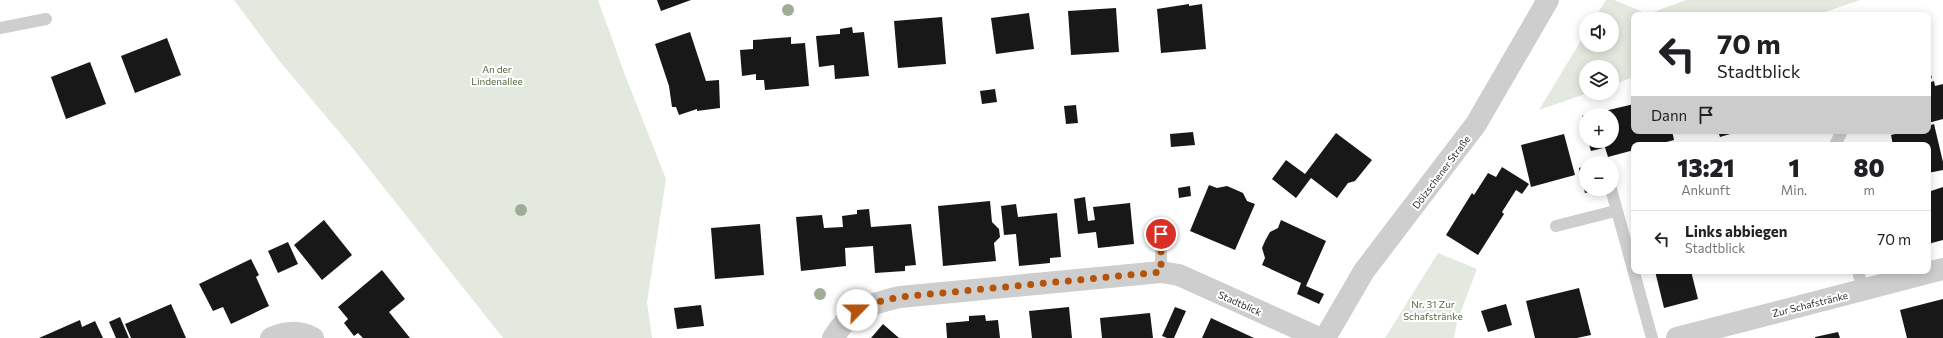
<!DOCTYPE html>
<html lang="de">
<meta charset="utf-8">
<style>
:root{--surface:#fff;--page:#f6f6f6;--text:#202124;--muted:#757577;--line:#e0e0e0}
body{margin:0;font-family:Commissioner,sans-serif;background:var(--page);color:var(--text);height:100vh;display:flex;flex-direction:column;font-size:15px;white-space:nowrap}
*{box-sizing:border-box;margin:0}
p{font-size:13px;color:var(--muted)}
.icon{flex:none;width:22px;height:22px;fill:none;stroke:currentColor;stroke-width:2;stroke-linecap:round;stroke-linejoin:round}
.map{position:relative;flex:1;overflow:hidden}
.side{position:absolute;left:1631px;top:142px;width:300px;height:132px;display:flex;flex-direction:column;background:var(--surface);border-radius:8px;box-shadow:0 2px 10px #0003}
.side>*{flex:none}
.top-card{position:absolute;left:1631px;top:12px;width:300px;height:122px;border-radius:8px;box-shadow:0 2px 10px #0003;background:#fff;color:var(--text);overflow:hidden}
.buttons{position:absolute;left:1579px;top:12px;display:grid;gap:8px}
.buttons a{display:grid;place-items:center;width:40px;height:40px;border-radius:50%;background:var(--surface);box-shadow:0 2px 10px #0003;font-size:20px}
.pin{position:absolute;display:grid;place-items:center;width:34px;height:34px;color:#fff;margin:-17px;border:2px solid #fff;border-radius:50%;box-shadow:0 1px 4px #0007}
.me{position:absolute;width:44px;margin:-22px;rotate:67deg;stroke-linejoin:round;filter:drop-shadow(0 0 3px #0008)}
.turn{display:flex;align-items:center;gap:14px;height:84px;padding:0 20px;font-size:18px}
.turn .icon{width:52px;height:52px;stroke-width:2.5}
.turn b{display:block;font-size:28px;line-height:34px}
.then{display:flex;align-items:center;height:38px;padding:0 20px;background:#0003;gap:8px;font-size:15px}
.eta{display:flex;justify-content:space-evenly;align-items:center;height:68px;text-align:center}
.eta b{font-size:24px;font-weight:800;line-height:28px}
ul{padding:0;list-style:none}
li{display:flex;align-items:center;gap:12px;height:56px;padding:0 20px;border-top:1px solid var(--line)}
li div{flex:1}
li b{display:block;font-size:15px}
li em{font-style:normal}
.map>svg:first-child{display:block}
.green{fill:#e3e9de}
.building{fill:#181818}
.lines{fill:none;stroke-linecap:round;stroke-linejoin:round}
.service{stroke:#cecece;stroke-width:12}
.minor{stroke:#cecece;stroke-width:22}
.tertiary{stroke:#cecece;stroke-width:22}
.tree{fill:#a0ad96}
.route{stroke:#b45309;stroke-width:7;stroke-dasharray:0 12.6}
.labels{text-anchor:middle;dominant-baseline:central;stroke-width:4;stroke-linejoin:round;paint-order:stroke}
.park-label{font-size:10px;fill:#526a41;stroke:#fff}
.street-label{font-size:10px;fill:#313131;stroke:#fff}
</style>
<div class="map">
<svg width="1943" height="338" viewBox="0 0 1943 338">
<rect width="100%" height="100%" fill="#fff"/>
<g class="green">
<polygon points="234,0 598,0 625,75 666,179 647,302 652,338 503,338 351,146 281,63"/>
<polygon points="1606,0 1614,0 1648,14 1686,0 1860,0 1816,15 1634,15 1634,77 1612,85 1612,67 1586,67 1586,93 1588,93 1539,110 1586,32 1586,45 1612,45 1612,19 1594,19"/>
<polygon points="1438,253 1477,269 1457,322 1454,338 1385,338"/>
</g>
<g class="building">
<polygon points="657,0 691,0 661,11"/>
<polygon points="1189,4 1189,6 1202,4 1206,49 1161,53 1157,9"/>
<polygon points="1116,8 1119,52 1071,55 1068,11"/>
<polygon points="1029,13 1034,49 996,54 991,18"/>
<polygon points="942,17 946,64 898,68 894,21"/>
<polygon points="852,27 853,33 864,32 869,76 835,79 834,65 819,67 816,36 840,34 840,29"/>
<polygon points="690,32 706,81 719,80 720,108 697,111 697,109 679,115 676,107 672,107 669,86 655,44"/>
<polygon points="791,37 791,44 805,43 809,86 765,90 764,80 756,80 756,74 742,76 740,50 753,49 753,40"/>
<polygon points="167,38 181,75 135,93 121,56"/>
<polygon points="90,62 106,104 66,119 51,77"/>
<polygon points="1928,64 1932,78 1928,79"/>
<polygon points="1934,81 1935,86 1943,84 1943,119 1928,123 1928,83"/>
<polygon points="995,89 997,102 982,104 980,91"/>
<polygon points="1634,104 1634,131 1672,131 1674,140 1655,145 1634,145 1634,150 1608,157 1603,141 1612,141 1612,115 1597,115 1596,113"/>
<polygon points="1076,105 1078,123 1066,124 1064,106"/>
<polygon points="1586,115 1586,129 1585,129 1582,116"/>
<polygon points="1934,124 1943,162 1943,170 1928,173 1928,145 1893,145 1891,135 1907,131 1928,131 1928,126"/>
<polygon points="1718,131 1740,131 1720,137"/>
<polygon points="1193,132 1195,145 1171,147 1170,134"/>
<polygon points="1336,133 1372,160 1355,181 1348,183 1337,198 1311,178 1296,198 1272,179 1286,160 1305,174"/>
<polygon points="1564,134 1575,175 1531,187 1521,145"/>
<polygon points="1588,141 1601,141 1603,148 1591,151"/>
<polygon points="1586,166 1586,189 1599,190 1585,193 1579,168"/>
<polygon points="1502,167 1529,184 1522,194 1516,190 1502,212 1504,214 1478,255 1446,235 1472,193 1474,195 1488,173 1496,177"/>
<polygon points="1209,185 1217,188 1227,186 1234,189 1243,193 1247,201 1255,204 1235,250 1190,231"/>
<polygon points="1190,186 1191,196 1179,198 1178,188"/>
<polygon points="1943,187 1943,240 1928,244 1928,192"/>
<polygon points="1085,197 1088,221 1095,220 1093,207 1130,203 1134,244 1098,248 1096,232 1078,234 1074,199"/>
<polygon points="990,201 992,222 999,229 1000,237 994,243 996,261 943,266 938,206"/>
<polygon points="1016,204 1018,217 1057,213 1061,257 1050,258 1050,263 1019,266 1016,234 1004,235 1001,206"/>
<polygon points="869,209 871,227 911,224 916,265 905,266 905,271 875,273 873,246 845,248 846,266 801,271 796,217 822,215 824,228 843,227 842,216 857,214 857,210"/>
<polygon points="324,220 352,255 322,280 294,245"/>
<polygon points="1281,220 1326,241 1306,286 1324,294 1319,304 1297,294 1301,283 1262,265 1265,258 1262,248 1265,241 1270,232 1278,228"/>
<polygon points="760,224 764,275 715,279 711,228"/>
<polygon points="288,242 298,264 278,273 268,251"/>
<polygon points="251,259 259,275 256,277 269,306 231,324 223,307 213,311 199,284"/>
<polygon points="382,270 405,299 389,312 410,338 363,338 358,333 354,336 344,323 348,319 338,307"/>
<polygon points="1655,271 1691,271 1698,299 1664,308"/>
<polygon points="1579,288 1591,335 1577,338 1535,338 1526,301"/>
<polygon points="1943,299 1943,338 1907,338 1900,310"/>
<polygon points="171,304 186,338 131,338 125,324"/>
<polygon points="1506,304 1512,325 1488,332 1481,311"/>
<polygon points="701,305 704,326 677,329 674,308"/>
<polygon points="1069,307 1072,338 1032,338 1029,311"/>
<polygon points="1175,307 1186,311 1174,338 1167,338 1162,336"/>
<polygon points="1150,313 1153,338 1102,338 1100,318"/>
<polygon points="985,315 986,321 998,320 1000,338 947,338 946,323 969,321 969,316"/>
<polygon points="120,317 129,338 116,338 109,322"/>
<polygon points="1211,318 1254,338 1202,338"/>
<polygon points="80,320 82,327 95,321 103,338 39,338"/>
<polygon points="883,324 899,338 871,338"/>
<polygon points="1838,332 1840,338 1815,338 1815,337"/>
</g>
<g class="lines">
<g class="service">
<polyline points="0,28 46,19"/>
<polyline points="1835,145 1841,133"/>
<polyline points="1611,189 1652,338"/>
<polyline points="1556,226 1615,211"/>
<polyline points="1858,271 1863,291"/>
<polyline points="1161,272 1161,234"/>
</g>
<g class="minor">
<path d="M271,338C285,332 299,330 313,338"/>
<path d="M833,338C851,309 869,304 900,297L1161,272L1179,275L1319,338"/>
<polyline points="1677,338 1943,269"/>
</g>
<polyline class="tertiary" points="1325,338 1364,271 1476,124 1548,0"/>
</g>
<g class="tree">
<circle cx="788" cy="10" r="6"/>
<circle cx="521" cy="210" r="6"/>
<circle cx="820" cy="294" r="6"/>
</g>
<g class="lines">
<polyline class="route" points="857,310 873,303 900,297 1161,272 1161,234"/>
</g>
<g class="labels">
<g class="park-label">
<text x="497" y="69">An der<tspan x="497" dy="12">Lindenallee</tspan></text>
<text x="1433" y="304">Nr. 31 Zur<tspan x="1433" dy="12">Schafstränke</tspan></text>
</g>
<g class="street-label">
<text transform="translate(1441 172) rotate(-53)">Dölzschener Straße</text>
<text transform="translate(1240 303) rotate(24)">Stadtblick</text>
<text transform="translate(1810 304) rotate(-14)">Zur Schafstränke</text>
</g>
</g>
</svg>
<div class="buttons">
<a><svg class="icon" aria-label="sound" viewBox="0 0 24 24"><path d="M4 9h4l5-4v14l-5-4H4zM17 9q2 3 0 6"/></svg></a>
<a><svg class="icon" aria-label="layers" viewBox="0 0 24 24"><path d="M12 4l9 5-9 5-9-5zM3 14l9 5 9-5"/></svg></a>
<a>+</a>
<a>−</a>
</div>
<div class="pin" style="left:1161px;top:234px;background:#d93025"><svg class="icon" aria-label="arrive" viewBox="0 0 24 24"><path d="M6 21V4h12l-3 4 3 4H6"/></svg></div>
<svg class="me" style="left:857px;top:310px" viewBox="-20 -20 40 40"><circle r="19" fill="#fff"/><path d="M0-13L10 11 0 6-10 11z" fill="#b45309"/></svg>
<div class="top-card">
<div class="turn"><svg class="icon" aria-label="left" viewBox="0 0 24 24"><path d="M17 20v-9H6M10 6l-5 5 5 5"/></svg><div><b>70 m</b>Stadtblick</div></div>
<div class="then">Dann<svg class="icon" aria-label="arrive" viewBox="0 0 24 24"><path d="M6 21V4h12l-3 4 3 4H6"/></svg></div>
</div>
<section class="side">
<div class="eta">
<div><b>13:21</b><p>Ankunft</p></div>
<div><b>1</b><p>Min.</p></div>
<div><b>80</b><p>m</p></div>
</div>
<ul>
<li><svg class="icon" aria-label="left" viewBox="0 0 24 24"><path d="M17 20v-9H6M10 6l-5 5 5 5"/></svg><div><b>Links abbiegen</b><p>Stadtblick</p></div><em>70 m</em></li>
</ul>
</section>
</div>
